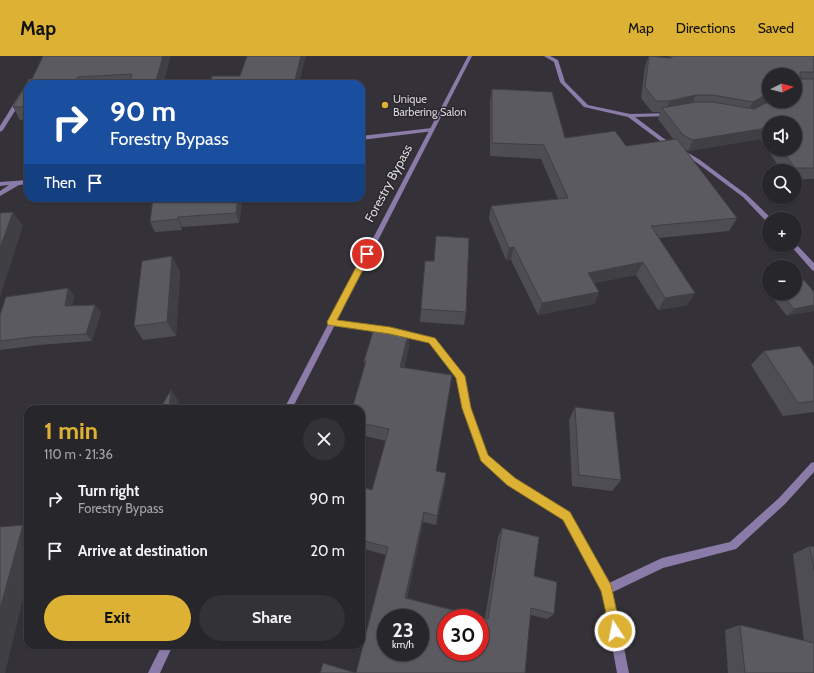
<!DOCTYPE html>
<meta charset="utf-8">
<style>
:root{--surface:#27262a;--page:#333236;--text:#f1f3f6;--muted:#a4a5a8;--line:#434347;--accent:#ddb133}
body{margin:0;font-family:Cabin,sans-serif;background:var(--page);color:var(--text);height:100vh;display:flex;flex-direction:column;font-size:15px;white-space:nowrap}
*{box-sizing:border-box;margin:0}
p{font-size:13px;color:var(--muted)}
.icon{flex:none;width:22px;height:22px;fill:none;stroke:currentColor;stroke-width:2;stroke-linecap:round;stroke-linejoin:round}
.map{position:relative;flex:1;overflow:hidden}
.drawer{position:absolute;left:24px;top:349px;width:341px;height:244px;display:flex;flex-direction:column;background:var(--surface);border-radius:12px;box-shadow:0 1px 3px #0004,0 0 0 1px var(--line)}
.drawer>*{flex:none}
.banner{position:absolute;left:24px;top:24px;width:341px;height:122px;border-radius:12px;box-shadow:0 1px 3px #0004,0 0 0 1px var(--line);background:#1a4fa0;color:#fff;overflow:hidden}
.needle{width:26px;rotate:84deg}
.fabs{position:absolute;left:762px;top:12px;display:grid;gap:8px}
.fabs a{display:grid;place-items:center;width:40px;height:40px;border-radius:50%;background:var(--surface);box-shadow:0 1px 3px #0004,0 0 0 1px var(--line);font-size:20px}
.speed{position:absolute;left:377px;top:553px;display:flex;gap:8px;font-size:20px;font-weight:700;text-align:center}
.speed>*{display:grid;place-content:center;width:52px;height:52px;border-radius:50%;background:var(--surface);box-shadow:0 1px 3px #0004,0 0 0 1px var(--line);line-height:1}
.speed small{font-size:10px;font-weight:400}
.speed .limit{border:6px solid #d22;background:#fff;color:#111}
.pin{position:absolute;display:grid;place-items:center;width:34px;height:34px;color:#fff;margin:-17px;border:2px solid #fff;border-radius:50%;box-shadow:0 1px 4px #0007}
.me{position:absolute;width:44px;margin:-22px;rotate:349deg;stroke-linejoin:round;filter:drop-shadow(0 0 3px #0008)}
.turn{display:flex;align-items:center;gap:14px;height:84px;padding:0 20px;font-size:18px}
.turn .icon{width:52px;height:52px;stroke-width:2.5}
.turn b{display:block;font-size:28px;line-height:34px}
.then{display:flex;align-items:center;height:38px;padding:0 20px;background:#0003;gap:8px;font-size:15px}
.round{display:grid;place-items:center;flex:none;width:42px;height:42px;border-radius:21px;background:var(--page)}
.overview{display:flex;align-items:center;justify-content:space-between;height:68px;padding:0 20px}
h1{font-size:24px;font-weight:800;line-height:30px;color:var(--accent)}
.action{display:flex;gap:8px;margin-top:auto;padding:8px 20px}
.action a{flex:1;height:46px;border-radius:24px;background:var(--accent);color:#111;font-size:16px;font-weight:800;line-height:46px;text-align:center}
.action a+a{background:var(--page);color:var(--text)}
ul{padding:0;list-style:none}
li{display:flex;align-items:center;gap:12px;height:52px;padding:0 20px}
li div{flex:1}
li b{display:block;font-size:15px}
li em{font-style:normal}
header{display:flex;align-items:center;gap:24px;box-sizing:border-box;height:56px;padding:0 20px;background:var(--accent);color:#111}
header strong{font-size:19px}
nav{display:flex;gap:22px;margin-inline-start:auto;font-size:14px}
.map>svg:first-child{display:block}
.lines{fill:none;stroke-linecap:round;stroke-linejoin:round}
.minor{fill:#8a7ba9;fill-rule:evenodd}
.tertiary{fill:#8a7ba9;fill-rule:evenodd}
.wall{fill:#4e4d53;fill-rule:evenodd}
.shaded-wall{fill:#403f43}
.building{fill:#5b5a60;stroke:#403f43;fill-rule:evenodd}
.route{fill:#ddb133;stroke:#907321}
.poi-dot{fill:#ddb133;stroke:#2a282e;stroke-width:1.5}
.labels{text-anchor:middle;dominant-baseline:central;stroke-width:3;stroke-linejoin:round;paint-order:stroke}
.far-poi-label{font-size:11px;fill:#d8d7db;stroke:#2a282e;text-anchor:start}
.street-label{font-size:13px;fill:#d8d7db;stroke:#2a282e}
</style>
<header>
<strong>Map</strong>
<nav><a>Map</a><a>Directions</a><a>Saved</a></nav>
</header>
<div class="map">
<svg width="814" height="617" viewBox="0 0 814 617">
<rect width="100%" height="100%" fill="#343238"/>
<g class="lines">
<g class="minor">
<polygon points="544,0 550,0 558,4 565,26 588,49 630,58 672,57 673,58 670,60 635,61 663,82 700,104 747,139 772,163 769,163 769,166 767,166 743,141 696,106 659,84 628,61 584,51 560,26 554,6"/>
<polygon points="28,28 28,34 3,74 0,76 0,70 25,30"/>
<polygon points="432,72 434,73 434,75 361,84 361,80"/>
<polygon points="28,124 28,128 19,129 0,140 0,135 9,129 0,130 0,126"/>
<polygon points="795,187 814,207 814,215 812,214 790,189 795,189"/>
<polygon points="331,263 385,271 389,274 385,277 331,269 327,266"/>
<polygon points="399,274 435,282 464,320 470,352 488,399 514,422 569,457 609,527 662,502 730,486 779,442 811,407 814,406 814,416 785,448 736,493 663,512 613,536 629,617 617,617 602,534 563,463 508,428 481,405 462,352 456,321 430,287 396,279 395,277 396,275"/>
</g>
<g class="tertiary">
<polygon points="468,0 472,0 292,353 284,353"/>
<polygon points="162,589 173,589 160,617 148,617"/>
</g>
</g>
<g class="wall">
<polygon points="43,0 170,0 170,1 163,28 28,28 28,63 20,64 13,51 29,23 32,23"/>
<path d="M649,0L669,2V0H814V123H795V115H782L760,83L688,95L684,93L737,162L729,175L659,182L695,237L687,249L658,254L636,219L594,227L599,236L594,248L538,259L511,204H506L489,163L491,150L558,143L541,103L490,100V46L492,33L565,82L626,90L674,84L658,63L660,56H652L641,42L645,10ZM769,19H795V45L757,51ZM769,67L795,93H769Z"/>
<polygon points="153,142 275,142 275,143 242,146 239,167 182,171 182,174 155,176 150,166"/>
<polygon points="434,205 466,256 464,269 420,266 421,253"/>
<polygon points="180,215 176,280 143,284 134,270"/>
<polygon points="68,232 74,240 72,250 101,256 92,285 39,289 0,294 0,259"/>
<polygon points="814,236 787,260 769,237"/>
<polygon points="409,275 409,290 404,312 450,333 436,415 446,417 445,428 436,469 423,466 407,542 485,562 498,481 502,472 534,520 554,558 547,563 531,559 356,617 386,499 361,492 361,431 372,434 386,385 361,379 361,353 365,310 364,305"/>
<polygon points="764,295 814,310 814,356 783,360 751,309"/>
<polygon points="575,351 621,424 612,435 572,430 569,364"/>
<polygon points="810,490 814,491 814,617 728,617 725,574 740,569 804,585 793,498"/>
</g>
<g class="shaded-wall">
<polygon points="163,0 170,0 170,1 163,28 155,28"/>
<polygon points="301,0 306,0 299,28 294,28"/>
<polygon points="78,21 81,28 74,28"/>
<polygon points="769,37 769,45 747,56 753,46"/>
<polygon points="696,39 691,50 665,56 669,45"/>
<polygon points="767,72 760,83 688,95 693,84"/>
<polygon points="238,142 240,142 242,146 239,167 236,157"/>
<polygon points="13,156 23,170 0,241 0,192"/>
<polygon points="178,161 182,171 182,174 178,163"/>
<polygon points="514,191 511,204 506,204 509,192"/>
<polygon points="172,200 180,215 176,280 167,266"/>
<polygon points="643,206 636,219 583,229 588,217"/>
<polygon points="68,232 74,240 71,258 65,250"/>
<polygon points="599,236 594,248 538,259 542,247"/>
<polygon points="695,237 687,249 658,254 665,242"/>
<polygon points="95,249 101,256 92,285 86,278"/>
<polygon points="814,249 814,255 787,260 794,253"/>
<polygon points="409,275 409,290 400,325 400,311"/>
<polygon points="452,319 450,333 434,426 436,415"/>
<polygon points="171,334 179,346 179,353 169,353"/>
<polygon points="446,417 445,428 436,469 437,460"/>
<polygon points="424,456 423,466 405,548 405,542"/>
<polygon points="23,469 28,471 28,523 5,617 0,617 0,553"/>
<polygon points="60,589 79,589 77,593"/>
</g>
<g class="building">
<polygon points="43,0 163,0 155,28 129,28 132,18 78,21 74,28 28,28 28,51 13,51 29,23 32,23"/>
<polygon points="247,0 301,0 294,28 210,28 212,20 240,20"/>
<polygon points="649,0 672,2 672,0 814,0 814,16 800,16 800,21 801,23 814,23 814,112 795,112 781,93 795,93 795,67 769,67 769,76 767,72 693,84 683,79 662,52 696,46 713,46 754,53 770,45 795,45 795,19 769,19 769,37 753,46 713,39 696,39 669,45 656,45 645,31"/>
<polygon points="492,33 552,36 565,82 615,75 626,90 677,83 737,162 651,170 695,237 665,242 643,206 588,217 599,236 542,247 514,191 509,192 491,150 568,142 544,89 492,87"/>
<polygon points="153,142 238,142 236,157 178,161 178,163 150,166"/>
<polygon points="13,156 0,192 0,157"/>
<polygon points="436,180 469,182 466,256 421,253 425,205 434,205"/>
<polygon points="172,200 167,266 134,270 142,205"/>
<polygon points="804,224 814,236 814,249 794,253 781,237 795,237 795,226"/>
<polygon points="68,232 65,250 95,249 86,278 32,281 0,285 0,259 6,241"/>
<path d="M375,269L409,275L400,311L452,319L436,415L446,417L437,460L424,456L405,542L488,563L502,472L539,481L534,520L557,526L554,558L531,552L525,617H320L323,607L356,617L388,491L361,484V431L372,434L389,373L361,367V353H352L366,305H364ZM386,562H420V596H386ZM446,562H480V596H446Z"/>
<polygon points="800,290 814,310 814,345 798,347 764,295"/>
<polygon points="171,334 169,353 160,353"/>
<polygon points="575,351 614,356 621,424 579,419"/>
<polygon points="23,469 0,553 0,471"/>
<polygon points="810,490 814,491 814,515"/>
<polygon points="740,569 814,587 814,617 745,617"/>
</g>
<polygon class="route" points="367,195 371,198 337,264 390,271 435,282 465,320 471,352 488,399 515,422 570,456 611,529 621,575 619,579 615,581 611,579 601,535 563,464 507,429 481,405 462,352 456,322 429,287 390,278 328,269 327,266 363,198"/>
<circle class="poi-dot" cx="385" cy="49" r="4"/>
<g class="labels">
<g class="far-poi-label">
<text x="393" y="43">Unique<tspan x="393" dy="13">Barbering Salon</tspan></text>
</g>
<g class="street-label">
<text transform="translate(388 127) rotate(-62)">Forestry Bypass</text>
</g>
</g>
</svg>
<div class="fabs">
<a><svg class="needle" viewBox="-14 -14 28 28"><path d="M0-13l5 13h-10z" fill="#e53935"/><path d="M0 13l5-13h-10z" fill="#a4a5a8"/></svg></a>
<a><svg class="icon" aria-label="sound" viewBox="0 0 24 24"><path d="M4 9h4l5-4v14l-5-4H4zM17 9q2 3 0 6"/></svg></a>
<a><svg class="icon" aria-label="search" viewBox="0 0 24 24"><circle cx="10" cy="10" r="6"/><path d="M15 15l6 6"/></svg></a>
<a>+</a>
<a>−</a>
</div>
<div class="speed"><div>23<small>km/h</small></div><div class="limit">30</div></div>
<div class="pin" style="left:367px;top:198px;background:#d93025"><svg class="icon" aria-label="arrive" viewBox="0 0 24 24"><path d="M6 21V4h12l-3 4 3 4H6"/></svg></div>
<svg class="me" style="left:615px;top:575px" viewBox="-20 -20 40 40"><circle r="17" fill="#ddb133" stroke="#fff" stroke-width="3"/><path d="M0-11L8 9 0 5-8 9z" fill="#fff"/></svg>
<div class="banner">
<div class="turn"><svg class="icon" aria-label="right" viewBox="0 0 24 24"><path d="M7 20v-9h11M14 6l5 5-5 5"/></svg><div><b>90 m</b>Forestry Bypass</div></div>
<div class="then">Then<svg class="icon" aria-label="arrive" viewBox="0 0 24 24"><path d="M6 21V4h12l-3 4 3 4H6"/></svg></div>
</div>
<section class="drawer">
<div class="overview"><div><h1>1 min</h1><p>110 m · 21:36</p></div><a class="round"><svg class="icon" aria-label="close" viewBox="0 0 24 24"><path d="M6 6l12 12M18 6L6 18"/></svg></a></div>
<ul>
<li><svg class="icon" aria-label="right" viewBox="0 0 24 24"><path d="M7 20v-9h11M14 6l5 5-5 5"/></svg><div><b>Turn right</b><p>Forestry Bypass</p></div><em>90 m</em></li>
<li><svg class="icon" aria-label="arrive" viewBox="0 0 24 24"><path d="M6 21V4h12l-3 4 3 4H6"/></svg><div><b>Arrive at destination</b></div><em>20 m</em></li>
</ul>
<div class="action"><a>Exit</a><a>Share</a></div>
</section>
</div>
